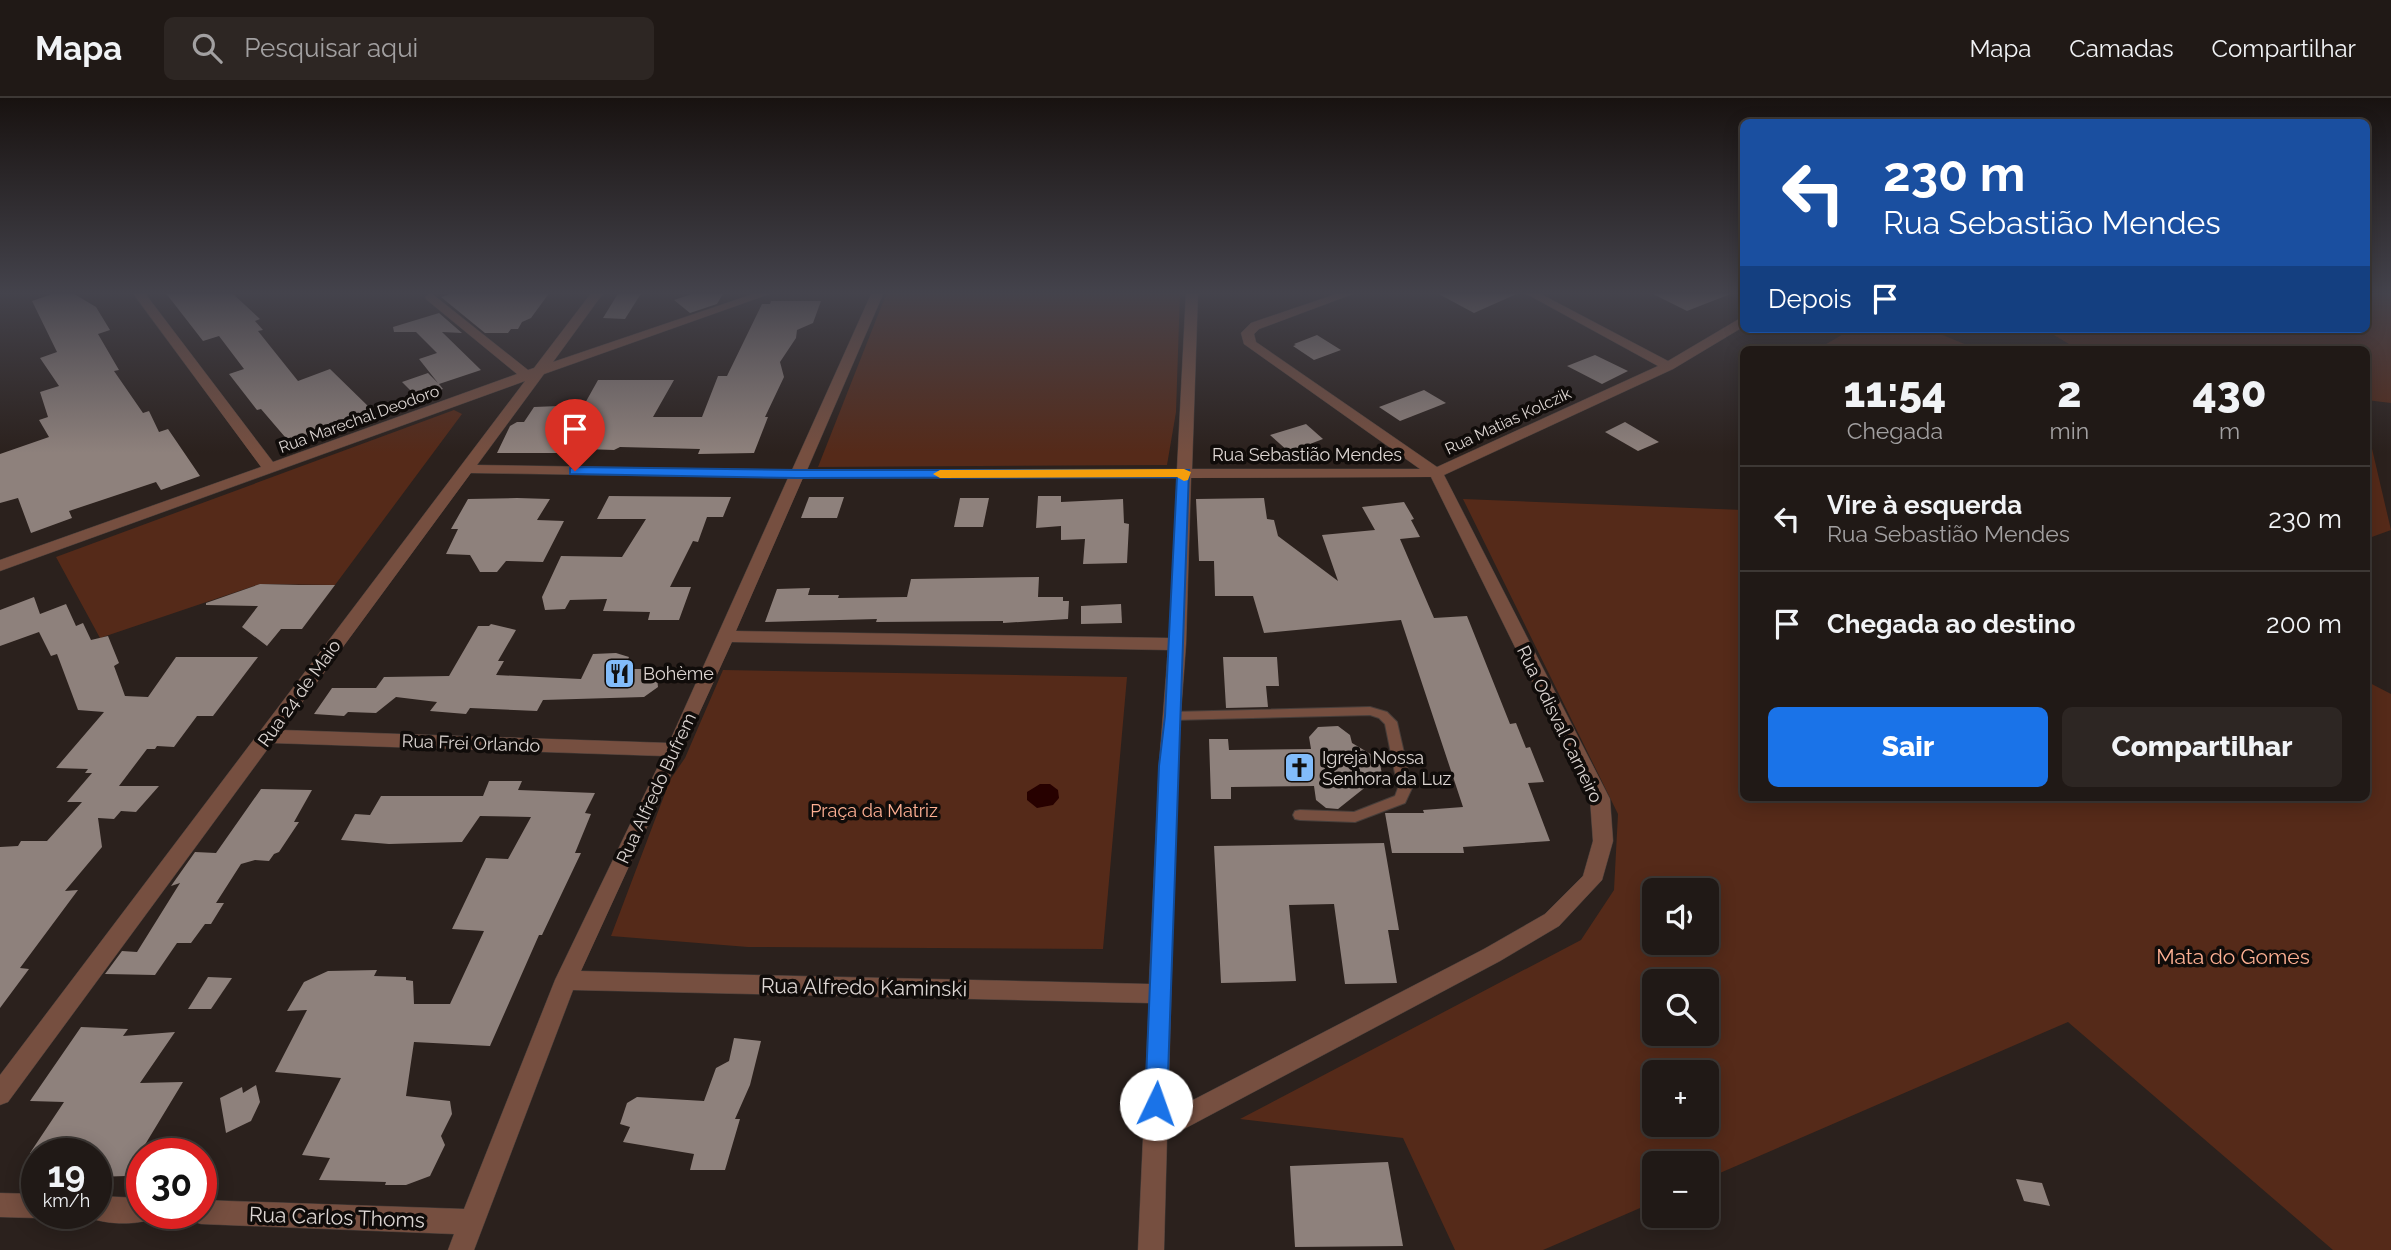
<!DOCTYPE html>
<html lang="pt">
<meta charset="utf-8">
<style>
:root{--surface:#201916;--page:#2d2623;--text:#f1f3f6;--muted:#a2a0a1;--line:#3d3835;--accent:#1a73e8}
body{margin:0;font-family:Raleway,sans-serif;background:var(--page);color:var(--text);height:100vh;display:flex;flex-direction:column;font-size:26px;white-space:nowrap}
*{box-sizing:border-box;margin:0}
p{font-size:23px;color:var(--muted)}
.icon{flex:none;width:38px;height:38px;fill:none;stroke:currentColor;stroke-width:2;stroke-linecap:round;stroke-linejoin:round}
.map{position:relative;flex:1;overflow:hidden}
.panel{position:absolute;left:1740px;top:248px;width:630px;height:455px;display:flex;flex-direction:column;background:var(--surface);border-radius:10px;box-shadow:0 4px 18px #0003,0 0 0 2px var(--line)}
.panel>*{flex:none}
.guide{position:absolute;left:1740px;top:21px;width:630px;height:214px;border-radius:10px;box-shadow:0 4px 18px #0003,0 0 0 2px var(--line);background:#1a4fa0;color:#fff;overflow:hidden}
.buttons{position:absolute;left:1642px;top:780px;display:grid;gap:14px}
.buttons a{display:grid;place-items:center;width:77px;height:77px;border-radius:10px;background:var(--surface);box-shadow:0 4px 18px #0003,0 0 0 2px var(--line);font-size:35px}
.speed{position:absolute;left:21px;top:1040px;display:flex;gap:14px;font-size:35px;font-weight:700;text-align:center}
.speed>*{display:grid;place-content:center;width:91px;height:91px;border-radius:50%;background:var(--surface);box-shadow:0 4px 18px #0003,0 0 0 2px var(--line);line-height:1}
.speed small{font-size:18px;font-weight:400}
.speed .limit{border:10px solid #d22;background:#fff;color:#111}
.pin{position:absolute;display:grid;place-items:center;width:60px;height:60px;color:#fff;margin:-72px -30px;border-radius:50% 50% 50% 0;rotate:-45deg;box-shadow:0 0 7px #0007}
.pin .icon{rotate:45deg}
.me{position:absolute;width:77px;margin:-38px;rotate:3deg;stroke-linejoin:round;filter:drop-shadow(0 0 5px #0008)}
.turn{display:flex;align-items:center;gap:24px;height:147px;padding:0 28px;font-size:32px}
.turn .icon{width:91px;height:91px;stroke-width:2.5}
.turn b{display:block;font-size:49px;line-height:60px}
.then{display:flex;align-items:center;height:66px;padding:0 28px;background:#0003;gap:14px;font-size:26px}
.eta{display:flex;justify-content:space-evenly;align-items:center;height:119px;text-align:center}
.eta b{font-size:42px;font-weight:800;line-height:49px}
.primary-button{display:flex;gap:14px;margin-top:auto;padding:14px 28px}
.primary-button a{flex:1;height:80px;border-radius:10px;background:var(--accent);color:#fff;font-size:28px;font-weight:800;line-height:80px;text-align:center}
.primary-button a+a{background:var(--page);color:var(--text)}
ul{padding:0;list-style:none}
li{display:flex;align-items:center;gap:21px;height:105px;padding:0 28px;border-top:2px solid var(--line)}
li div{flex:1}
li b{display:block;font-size:26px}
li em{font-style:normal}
header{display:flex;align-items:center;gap:42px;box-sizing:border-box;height:98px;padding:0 35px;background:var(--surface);border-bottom:2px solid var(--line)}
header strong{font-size:33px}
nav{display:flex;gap:38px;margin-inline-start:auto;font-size:24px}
.search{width:490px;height:63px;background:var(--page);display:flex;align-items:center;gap:18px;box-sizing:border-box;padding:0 24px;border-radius:10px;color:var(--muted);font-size:26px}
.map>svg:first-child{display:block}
.green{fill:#552a19;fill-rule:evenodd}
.water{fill:#270100}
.building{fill:#8e817c}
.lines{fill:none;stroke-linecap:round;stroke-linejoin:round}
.service-casing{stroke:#473e3a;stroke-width:2}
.minor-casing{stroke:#473e3a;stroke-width:1}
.service{fill:#764f40;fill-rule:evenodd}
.minor{fill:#764f40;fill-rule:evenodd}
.route{fill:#1a73e8;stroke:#114b97;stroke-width:2}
.slow{fill:#f59e0b}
.labels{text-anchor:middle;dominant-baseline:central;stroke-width:7;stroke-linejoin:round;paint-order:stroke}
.far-street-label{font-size:16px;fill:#dcd5d2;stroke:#100c0a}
.street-label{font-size:18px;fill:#dcd5d2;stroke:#100c0a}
.poi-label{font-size:18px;fill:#dcd5d2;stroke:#100c0a;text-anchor:start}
.park-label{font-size:18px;fill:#feb093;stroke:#100c0a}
.near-park-label{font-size:21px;fill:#feb093;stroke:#100c0a}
.near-street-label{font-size:21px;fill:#dcd5d2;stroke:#100c0a}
</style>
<header>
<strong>Mapa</strong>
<div class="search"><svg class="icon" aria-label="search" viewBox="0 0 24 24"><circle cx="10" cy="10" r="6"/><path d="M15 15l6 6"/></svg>Pesquisar aqui</div>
<nav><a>Mapa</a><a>Camadas</a><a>Compartilhar</a></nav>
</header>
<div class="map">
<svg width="2391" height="1152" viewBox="0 0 2391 1152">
<rect width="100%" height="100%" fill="#2b211d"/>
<g class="green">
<polygon points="887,194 1180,194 1176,314 1167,367 818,369"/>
<polygon points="2366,194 2391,194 2391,305 2366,302 2366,252 2079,252 2044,231 2366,231"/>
<polygon points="1852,231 1928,231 1979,252 1816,252"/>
<polygon points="454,312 462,316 335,487 260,486 100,540 56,459"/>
<polygon points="2366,325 2391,432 2369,440 2366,492"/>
<path d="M1463,401L1743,412V700H2366V583L2391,596V1152H2333L2068,924L1706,1081V1066H1654V1104L1543,1152H1455L1403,1040L1240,1021L1581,842L1614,792L1618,716ZM1654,793H1706V845H1654ZM1654,884H1706V936H1654ZM1654,975H1706V1027H1654Z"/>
<polygon points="723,572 1127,579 1103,851 748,849 611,838 670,682 685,660"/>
</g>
<polygon class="water" points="1040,686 1050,686 1058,692 1059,700 1053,707 1037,710 1027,702 1027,694"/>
<g class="building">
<polygon points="58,194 71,194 96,209 110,232 98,236 119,272 114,273 143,315 149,313 159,334 168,331 200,378 161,392 156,384 69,413 72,420 31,435 18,400 0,405 0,356 49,339 39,322 48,319 40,294 59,288 40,260 57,254 32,203"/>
<polygon points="165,194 231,194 260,221 255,223 263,232 258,233 298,283 330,271 371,311 325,328 328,332 291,346 261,311 257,312 229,276 244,271 219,238 203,243"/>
<polygon points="457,194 550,194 531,220 522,224 518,231 511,231 508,235 485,235 441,199"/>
<polygon points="619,194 642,194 625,221 603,220"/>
<polygon points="698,194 724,194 717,206 690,215 674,202"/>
<polygon points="1435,194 1521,194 1474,215"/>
<polygon points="1649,194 1732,194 1733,195 1687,213"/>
<polygon points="771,203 821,203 813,225 797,232 796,240 780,264 784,279 765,319 768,319 754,355 698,356 700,351 620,349 614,352 585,351 583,355 497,355 510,328 517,324 524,324 534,309 584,307 598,282 674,282 653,319 702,319 718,278 727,278 762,206 770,206"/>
<polygon points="439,215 462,235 442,234 481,272 439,286 443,291 418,300 402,284 428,275 438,285 419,261 437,255 416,234 394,234 393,229"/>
<polygon points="1317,237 1341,252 1314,262 1293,248 1296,247 1294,246"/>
<polygon points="1595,257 1628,273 1602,286 1567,268"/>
<polygon points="1424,292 1446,305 1400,323 1379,309"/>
<polygon points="1625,324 1659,344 1638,353 1605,334"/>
<polygon points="1306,326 1323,341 1289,354 1270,337"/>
<polygon points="609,398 731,399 723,419 707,419 698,444 693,443 670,489 691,489 679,522 648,522 650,514 603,513 607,501 570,502 565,511 545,512 542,499 561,458 622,459 646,421 597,421"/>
<polygon points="1038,398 1061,398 1061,404 1123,401 1124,425 1129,426 1127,465 1083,466 1085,441 1061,442 1061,428 1036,430"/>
<polygon points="809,399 844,399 837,420 801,420"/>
<polygon points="517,400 550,401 537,422 564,423 543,464 506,463 497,474 480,474 470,457 446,456 458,431 451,431 468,401"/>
<polygon points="960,400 989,400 983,429 954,429"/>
<polygon points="1264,400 1267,421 1274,422 1278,438 1338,483 1322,437 1375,432 1362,409 1404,404 1414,421 1411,422 1420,439 1400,441 1434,520 1467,518 1510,626 1516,625 1526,650 1530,649 1544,684 1528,685 1550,743 1463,749 1464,755 1392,755 1385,715 1424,715 1423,712 1463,709 1401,522 1264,535 1253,498 1215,498 1214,463 1199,463 1196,401"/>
<polygon points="1039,479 1038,499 1063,499 1063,503 1069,503 1068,521 1003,525 1003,523 876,524 877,521 765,524 777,491 810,490 808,497 839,497 838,500 907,499 911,481"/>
<polygon points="260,486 299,487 335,487 302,531 281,531 267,548 242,529 258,508 206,507 206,505"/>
<polygon points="34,499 40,516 66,506 76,528 83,525 91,542 108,538 119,565 114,568 125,598 148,599 176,559 258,559 213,618 197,618 174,649 157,648 155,651 147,651 119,688 159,688 136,714 121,713 114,721 98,720 102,749 65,793 78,792 20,870 29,871 0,910 0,749 18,748 21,743 47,743 82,704 67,704 92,675 85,675 88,671 56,670 104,614 78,612 57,556 51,558 39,534 0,548 0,512"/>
<polygon points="1121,506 1122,525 1081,526 1081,508"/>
<polygon points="491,526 516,532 498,563 504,563 496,577 581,581 593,556 616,555 629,559 624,571 656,571 658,589 644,599 543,602 537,613 470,610 466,616 430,613 437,604 396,599 376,615 348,614 344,618 314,616 332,590 376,590 384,579 449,578 478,528 489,528"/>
<polygon points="1223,559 1277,559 1279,588 1266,588 1268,609 1226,610"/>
<polygon points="1338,628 1350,637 1352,645 1379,661 1382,676 1338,711 1326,710 1316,702 1314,688 1231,689 1231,701 1211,701 1209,641 1228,641 1229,652 1311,651 1309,639 1318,629"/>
<polygon points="489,683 522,683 518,692 595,695 585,715 591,716 575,755 581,755 542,837 539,837 490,948 414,944 406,998 450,1003 452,1016 441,1038 445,1047 430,1078 406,1087 385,1087 386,1084 319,1082 330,1060 302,1057 341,980 275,974 307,912 287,913 304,884 328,873 377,872 374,878 406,879 406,882 413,883 414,906 450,906 484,833 452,831 486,760 508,761 531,719 480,718 462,744 389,746 341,742 355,716 370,717 381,698 483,698"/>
<polygon points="261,691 312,692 294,724 299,724 279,754 274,756 269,763 255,762 241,766 216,805 224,805 211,826 205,826 191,845 177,845 155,877 105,876 122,853 137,854 180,785 171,788 195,754 216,755"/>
<polygon points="1384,745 1399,832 1388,832 1397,885 1345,886 1334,806 1289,807 1296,883 1221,885 1214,748"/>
<polygon points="208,879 232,880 211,911 188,911"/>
<polygon points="81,929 128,931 123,938 175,934 140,985 183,984 126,1078 96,1079 96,1055 30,1055 64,1004 30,1003"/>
<polygon points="734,940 761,943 750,987 735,1021 740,1021 725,1072 690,1072 694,1056 623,1044 630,1029 620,1026 627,1005 637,999 704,1003 716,970 729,963"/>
<polygon points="256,987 260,1004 251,1023 226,1035 220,1000 242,989 243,995"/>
<polygon points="1388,1064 1403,1148 1295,1149 1290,1068"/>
<polygon points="2016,1081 2042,1085 2050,1108 2024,1103"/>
</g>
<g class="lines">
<defs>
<polygon id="service" points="1370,609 1387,614 1397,624 1412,690 1405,705 1355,724 1300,722 1295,721 1293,717 1295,713 1300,712 1354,714 1395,698 1398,690 1385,626 1379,620 1370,617 1173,622 1167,618 1173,614"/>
<g id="minor">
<path d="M132,194H144L273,364L517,276L427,202L425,199L431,195L528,272L534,270L592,194H604L553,264L759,194H775L544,276L477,367L792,372L872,194H884L807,372L1177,371L1186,194H1198L1192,371H1420L1244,246L1241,235L1251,225L1342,194H1358L1259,231L1254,236L1256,244L1437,369L1658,268L1523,194H1537L1668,263L1739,221L1743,220V229L1673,271L1444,377L1610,701L1613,743L1602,782L1559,828L1500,863L1167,1040L1164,1152H1138L1149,905L573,892L474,1152H448L454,1136L201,1126L192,1123L189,1115H201V1102L464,1111L555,882L663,658L272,645L8,1004L0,1007V977L525,283L0,473V462L261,369ZM471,375L788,380L669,645L282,632ZM1431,379L1590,701L1593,743L1583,778L1545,816L1484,851L1168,1015L1177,668L1186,546L1191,380ZM803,380H1177L1169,540L736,533ZM732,544L1168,552L1159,668L1149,886L581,873Z"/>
<polygon points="0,1095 37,1096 37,1115 47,1115 46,1117 37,1120 0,1119"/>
<path d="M96,1098L142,1100V1115H153L151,1121C134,1128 104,1126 87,1119L85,1115H96Z"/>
</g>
</defs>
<use href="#service" class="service-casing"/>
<use href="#minor" class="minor-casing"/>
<use href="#service" class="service"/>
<use href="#minor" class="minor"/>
</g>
<linearGradient id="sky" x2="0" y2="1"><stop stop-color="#181210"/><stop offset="0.55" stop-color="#44434c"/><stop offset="1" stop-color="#44434c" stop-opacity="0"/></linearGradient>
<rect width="2391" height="355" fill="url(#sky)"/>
<polygon class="route" points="575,369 797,372 1189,372 1167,1006 1163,1013 1156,1016 1148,1013 1145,1006 1159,668 1165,618 1177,379 797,380 570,376 570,370"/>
<polygon class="slow" points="1184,371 1191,374 1188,382 1184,383 1177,379 940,380 933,376 940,372"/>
<defs>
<symbol id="restaurant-square" viewBox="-11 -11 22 22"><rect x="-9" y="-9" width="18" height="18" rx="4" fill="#82bcfa" stroke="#100c0a"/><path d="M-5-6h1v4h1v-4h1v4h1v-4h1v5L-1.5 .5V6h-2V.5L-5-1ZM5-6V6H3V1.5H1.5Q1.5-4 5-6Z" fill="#111"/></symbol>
<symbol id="church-square" viewBox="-11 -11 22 22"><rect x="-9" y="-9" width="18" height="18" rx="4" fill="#82bcfa" stroke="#100c0a"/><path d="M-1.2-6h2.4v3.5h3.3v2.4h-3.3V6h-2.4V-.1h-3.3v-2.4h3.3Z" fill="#111"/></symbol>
</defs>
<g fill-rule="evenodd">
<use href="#restaurant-square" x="602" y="558" width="35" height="35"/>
<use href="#church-square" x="1282" y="652" width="35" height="35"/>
</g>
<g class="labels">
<g class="far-street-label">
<text transform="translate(359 321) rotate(-20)">Rua Marechal Deodoro</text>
<text transform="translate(1508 323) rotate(-25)">Rua Matias Kolczik</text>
</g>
<g class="street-label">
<text x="1307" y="356">Rua Sebastião Mendes</text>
<text transform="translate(299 595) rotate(-54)">Rua 24 de Maio</text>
<text transform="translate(1560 626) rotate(64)">Rua Odisval Carneiro</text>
<text transform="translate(471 645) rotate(2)">Rua Frei Orlando</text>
<text transform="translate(656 690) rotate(-65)">Rua Alfredo Bufrem</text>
</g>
<g class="poi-label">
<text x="643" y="575">Bohème</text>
<text x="1322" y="659">Igreja Nossa<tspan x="1322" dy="21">Senhora da Luz</tspan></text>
</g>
<g class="park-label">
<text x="874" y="712">Praça da Matriz</text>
</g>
<g class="near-park-label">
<text x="2233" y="858">Mata do Gomes</text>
</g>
<g class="near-street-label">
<text transform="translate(864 889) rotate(1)">Rua Alfredo Kaminski</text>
<text transform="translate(337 1119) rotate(2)">Rua Carlos Thoms</text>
</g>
</g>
</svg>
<div class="buttons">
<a><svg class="icon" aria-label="sound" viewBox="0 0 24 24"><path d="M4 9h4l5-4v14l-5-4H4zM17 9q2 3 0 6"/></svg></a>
<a><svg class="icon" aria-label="search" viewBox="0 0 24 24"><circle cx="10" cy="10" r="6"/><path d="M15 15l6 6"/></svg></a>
<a>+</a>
<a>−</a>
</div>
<div class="speed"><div>19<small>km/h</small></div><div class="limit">30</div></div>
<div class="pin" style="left:575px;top:373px;background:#d93025"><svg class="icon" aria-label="arrive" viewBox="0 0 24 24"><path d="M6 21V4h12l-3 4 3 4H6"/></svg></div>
<svg class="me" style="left:1156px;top:1006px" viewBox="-20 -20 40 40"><circle r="19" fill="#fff"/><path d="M0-13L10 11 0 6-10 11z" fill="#1a73e8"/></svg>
<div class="guide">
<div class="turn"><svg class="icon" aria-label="left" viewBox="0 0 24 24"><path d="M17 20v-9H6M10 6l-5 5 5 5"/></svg><div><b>230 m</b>Rua Sebastião Mendes</div></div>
<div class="then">Depois<svg class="icon" aria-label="arrive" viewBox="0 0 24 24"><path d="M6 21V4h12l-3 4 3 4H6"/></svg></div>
</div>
<section class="panel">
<div class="eta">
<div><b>11:54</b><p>Chegada</p></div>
<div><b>2</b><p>min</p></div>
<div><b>430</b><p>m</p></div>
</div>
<ul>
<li><svg class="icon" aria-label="left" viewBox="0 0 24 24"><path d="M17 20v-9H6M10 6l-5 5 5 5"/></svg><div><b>Vire à esquerda</b><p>Rua Sebastião Mendes</p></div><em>230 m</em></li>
<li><svg class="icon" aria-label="arrive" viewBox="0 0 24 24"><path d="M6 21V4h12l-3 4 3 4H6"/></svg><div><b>Chegada ao destino</b></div><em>200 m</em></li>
</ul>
<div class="primary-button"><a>Sair</a><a>Compartilhar</a></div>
</section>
</div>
